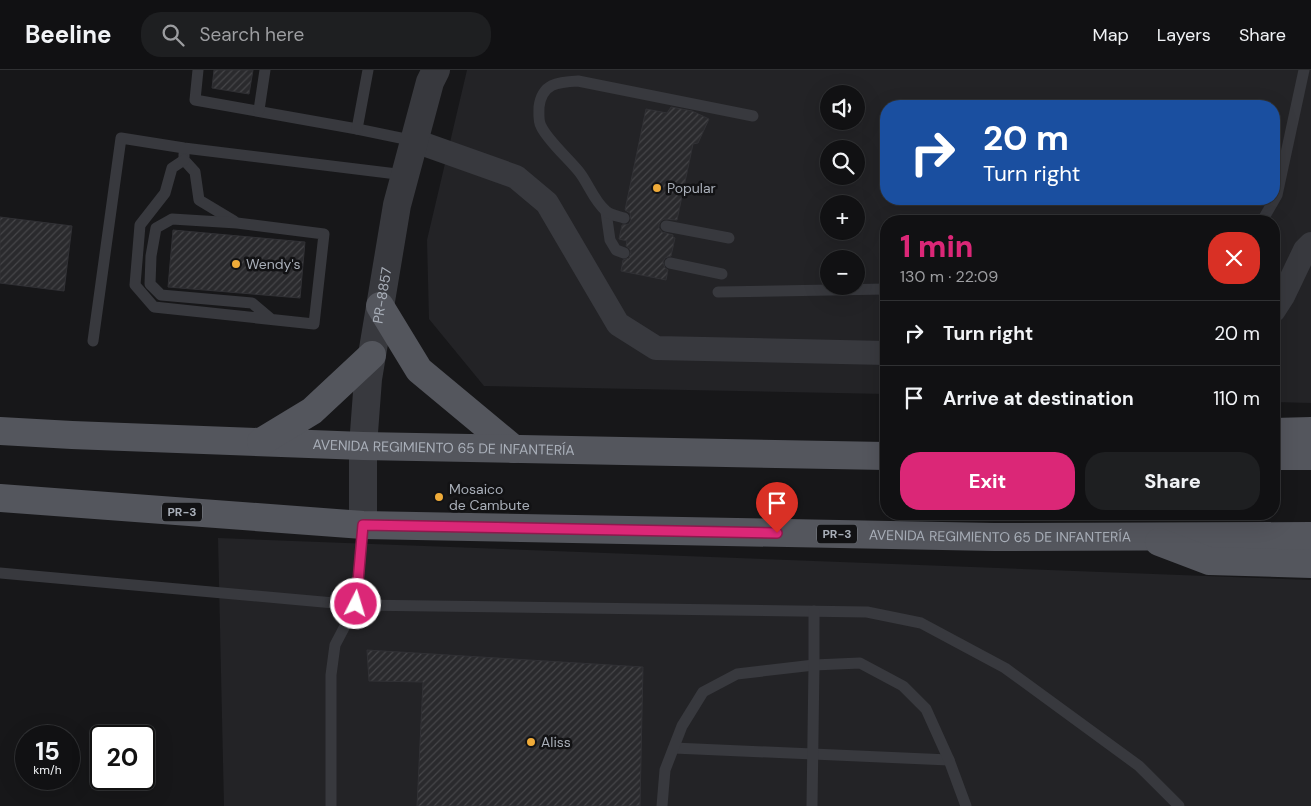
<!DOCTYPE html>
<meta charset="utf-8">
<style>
:root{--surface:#111113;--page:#1e1f21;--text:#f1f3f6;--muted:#9c9da0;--line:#303133;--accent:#db2777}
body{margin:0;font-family:"DM Sans",sans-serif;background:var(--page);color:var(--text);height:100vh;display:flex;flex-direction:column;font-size:19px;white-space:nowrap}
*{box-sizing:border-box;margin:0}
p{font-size:16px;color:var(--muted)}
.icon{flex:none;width:28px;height:28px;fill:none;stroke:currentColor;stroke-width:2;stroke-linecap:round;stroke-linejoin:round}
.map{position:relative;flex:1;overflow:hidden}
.side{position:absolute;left:880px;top:145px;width:400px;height:305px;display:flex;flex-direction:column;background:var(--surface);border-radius:20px;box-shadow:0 5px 20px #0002,0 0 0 1px var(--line)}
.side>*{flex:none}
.banner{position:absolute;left:880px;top:30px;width:400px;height:105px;border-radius:20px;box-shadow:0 5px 20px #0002,0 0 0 1px var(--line);background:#1a4fa0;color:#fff;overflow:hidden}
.tools{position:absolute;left:820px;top:15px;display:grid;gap:10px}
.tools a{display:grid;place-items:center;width:45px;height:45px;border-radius:50%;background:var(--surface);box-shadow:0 5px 20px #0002,0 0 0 1px var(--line);font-size:25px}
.speed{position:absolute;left:15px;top:655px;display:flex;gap:10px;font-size:25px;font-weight:700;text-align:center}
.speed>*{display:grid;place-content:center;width:65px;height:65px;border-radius:50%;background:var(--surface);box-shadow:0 5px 20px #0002,0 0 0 1px var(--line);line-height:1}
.speed small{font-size:12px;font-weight:400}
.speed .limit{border:2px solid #111;border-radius:8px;background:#fff;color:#111}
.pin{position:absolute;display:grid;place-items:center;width:42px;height:42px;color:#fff;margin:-51px -21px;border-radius:50% 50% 50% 0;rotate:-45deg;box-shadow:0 0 5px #0007}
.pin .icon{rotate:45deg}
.me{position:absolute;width:55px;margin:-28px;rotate:5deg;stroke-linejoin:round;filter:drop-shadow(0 0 4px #0008)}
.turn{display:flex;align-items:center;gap:18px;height:105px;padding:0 20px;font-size:22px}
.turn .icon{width:65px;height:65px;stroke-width:2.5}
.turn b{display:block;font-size:35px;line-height:42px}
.round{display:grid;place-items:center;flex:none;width:52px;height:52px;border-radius:20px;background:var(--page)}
.headline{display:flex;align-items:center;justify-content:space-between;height:85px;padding:0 20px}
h1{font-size:30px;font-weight:800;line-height:38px;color:var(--accent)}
.action{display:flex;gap:10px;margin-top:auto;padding:10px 20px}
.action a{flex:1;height:58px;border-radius:20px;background:var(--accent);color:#fff;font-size:20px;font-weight:800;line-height:58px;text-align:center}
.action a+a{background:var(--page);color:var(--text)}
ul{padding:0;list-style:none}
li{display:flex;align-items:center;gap:15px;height:65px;padding:0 20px;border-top:1px solid var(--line)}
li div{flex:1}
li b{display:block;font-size:19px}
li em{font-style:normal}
header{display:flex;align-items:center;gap:30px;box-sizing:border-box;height:70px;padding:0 25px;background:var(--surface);border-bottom:1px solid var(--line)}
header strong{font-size:24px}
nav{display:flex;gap:28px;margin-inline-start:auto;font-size:18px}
.search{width:350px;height:45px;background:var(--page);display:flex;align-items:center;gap:12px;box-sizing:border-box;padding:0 18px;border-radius:20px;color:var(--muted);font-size:19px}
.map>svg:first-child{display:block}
.built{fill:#232326;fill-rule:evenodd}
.building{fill:url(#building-hatch);stroke:#313135}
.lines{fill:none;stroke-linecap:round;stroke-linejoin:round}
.service{stroke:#38393e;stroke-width:11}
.minor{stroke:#38393e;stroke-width:24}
.tertiary{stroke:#38393e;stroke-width:28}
.primary{stroke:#54565d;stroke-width:28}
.route-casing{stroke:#8e194d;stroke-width:12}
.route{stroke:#db2777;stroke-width:9}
.poi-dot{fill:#efab39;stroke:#121214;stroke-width:2}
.labels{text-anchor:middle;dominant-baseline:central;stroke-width:5;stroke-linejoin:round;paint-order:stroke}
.shield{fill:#121214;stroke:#7c8088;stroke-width:1}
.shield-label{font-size:12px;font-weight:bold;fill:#a9afb9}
.poi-label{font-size:14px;fill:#a9afb9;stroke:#121214;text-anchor:start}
.street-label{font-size:14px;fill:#a9afb9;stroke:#121214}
</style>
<header>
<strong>Beeline</strong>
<div class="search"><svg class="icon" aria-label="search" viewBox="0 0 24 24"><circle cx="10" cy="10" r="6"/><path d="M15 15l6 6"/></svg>Search here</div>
<nav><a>Map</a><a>Layers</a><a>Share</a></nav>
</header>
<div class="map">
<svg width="1311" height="736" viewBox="0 0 1311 736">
<defs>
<pattern id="building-hatch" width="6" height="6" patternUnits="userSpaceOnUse" patternTransform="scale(1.25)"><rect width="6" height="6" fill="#2a2a2d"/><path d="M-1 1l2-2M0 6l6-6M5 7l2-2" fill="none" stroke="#464649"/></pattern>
</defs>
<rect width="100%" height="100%" fill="#171719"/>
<g class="built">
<path d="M467,0H1311V333L1274,332V151H886V324L484,316L429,249L427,170ZM829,24H856V51H829ZM886,36H1274V129H886ZM829,79H856V106H829ZM829,134H856V161H829ZM829,189H856V216H829Z"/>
<polygon points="218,468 1311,510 1311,736 224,736"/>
</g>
<g class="building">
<polygon points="214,0 253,0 249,24 212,18"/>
<polygon points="671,37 692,41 709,49 698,73 693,74 677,150 664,149 661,151 659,154 659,158 662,162 673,165 673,167 675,168 671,186 665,188 663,192 665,198 668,200 666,210 621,201 623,190 629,188 631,182 629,178 626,176 627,171 619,169 622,155 629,154 631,150 630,143 625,140 646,39 667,43"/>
<polygon points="0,147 72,156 64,221 0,213"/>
<polygon points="173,160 305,172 300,228 168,217"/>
<polygon points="367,580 643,597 640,736 417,736 423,612 369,611"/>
</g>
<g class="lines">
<g class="service">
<polyline points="198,0 195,30 357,59 415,71"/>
<polyline points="259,40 265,0"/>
<polyline points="357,59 368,0"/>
<polyline points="184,84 184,90 195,102 199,130 234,151"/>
<polyline points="184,90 172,98 165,123 140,155 135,215 154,237 314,254 324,164 237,153 172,149 156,158 151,186 150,214 161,225 252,233 271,249"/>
<polyline points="606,142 610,170 616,180 624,183"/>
<path d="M624,148C618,146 610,145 606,141C594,131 589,115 580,103C570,90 547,70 541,56C538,51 539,43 539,37C542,13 558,12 578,11L753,46"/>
<polyline points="1262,151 1277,125 1304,0"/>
<polyline points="666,156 729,168"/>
<polyline points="670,193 722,204"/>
<polyline points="718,222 886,219"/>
<polyline points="93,271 121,68 184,78 405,105"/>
<polyline points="0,503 356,535 867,542 921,553 1005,598 1139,696 1179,736"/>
<polyline points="674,678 949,690"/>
<polyline points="331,736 331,605 335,575 356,535 363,455"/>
<polyline points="662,736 665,700 682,656 703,622 737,604 814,595 860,593 903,616 926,639 949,690 966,736"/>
<polyline points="812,736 814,595 814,541"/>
</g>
<g class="minor">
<polyline points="415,71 516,107 547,133 618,254 656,278 886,283"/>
<polyline points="1274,240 1283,226 1305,180 1311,174"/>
</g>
<path class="tertiary" id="s1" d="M363,455V376L368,309L397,135L430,12L436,0"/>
<g class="primary">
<polyline points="380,236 419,300 514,379"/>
<path id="s2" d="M0,361L72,365L363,376L886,386"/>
<polyline points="1274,362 1311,361"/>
<polyline points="261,372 312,341 372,285"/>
<polyline points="1274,386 1311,386"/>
<path id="s3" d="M0,428L363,455L994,467L1311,466"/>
<polyline points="1159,472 1209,491 1311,494"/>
</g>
</g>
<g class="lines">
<defs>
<polyline id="route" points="356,534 363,455 777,463"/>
</defs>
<use href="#route" class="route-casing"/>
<use href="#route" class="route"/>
</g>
<g class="poi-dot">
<circle cx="657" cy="118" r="5"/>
<circle cx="236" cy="194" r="5"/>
<circle cx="439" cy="427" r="5"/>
<circle cx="531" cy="672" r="5"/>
</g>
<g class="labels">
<g class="shield">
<rect x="162" y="432.5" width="40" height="19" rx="4"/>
<rect x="817" y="454.5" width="40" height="19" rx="4"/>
</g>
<g class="shield-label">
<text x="182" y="442">PR-3</text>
<text x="837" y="464">PR-3</text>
</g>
<g class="poi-label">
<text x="667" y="118">Popular</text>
<text x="246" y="194">Wendy's</text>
<text x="449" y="419">Mosaico<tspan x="449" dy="16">de Cambute</tspan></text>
<text x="541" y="672">Aliss</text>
</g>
<g class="street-label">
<text stroke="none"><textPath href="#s1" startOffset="231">PR-8857</textPath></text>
<text stroke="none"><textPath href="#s2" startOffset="444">AVENIDA REGIMIENTO 65 DE INFANTERÍA</textPath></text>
<text stroke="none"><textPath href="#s3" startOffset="1001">AVENIDA REGIMIENTO 65 DE INFANTERÍA</textPath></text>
</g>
</g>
</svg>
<div class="tools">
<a><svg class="icon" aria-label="sound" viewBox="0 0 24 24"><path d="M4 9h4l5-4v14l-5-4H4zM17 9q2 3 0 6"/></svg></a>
<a><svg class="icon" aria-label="search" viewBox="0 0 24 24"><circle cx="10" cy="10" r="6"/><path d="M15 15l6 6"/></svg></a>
<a>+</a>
<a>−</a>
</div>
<div class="speed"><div>15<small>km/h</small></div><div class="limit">20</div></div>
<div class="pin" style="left:777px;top:463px;background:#d93025"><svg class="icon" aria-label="arrive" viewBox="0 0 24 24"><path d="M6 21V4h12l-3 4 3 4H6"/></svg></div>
<svg class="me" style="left:356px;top:534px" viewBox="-20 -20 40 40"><circle r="17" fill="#db2777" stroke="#fff" stroke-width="3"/><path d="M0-11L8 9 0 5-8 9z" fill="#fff"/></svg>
<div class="banner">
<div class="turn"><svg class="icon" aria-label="right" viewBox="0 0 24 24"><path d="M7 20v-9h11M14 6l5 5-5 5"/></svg><div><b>20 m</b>Turn right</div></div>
</div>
<section class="side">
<div class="headline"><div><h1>1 min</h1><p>130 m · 22:09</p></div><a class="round" style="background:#d93025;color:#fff"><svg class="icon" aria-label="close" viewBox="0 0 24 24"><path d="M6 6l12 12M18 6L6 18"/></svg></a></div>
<ul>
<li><svg class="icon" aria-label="right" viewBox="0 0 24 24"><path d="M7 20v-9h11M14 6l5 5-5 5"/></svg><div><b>Turn right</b></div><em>20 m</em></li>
<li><svg class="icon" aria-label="arrive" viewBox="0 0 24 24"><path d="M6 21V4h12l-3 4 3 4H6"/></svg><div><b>Arrive at destination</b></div><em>110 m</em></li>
</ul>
<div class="action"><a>Exit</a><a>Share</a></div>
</section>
</div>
